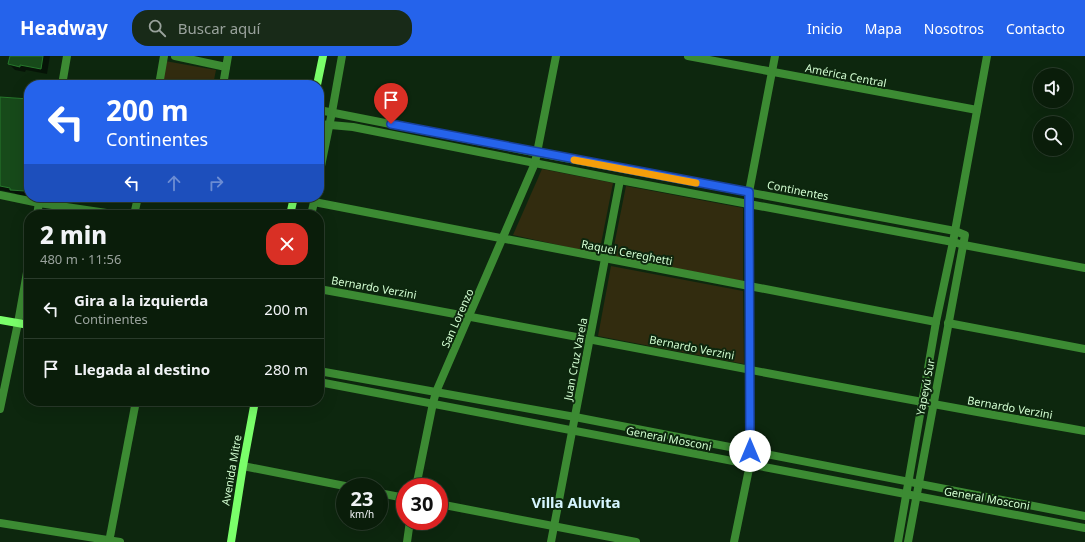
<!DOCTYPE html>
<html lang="es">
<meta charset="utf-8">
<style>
:root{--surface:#0a1d0a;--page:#182a18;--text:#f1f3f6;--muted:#99a29c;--line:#2a3b2b;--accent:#2563eb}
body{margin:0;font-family:"Noto Sans",sans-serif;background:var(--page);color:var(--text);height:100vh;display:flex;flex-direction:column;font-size:15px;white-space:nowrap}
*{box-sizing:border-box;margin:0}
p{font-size:13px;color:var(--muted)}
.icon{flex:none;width:22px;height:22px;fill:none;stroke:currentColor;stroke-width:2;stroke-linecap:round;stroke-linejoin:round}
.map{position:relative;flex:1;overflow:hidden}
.sheet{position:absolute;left:24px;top:154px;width:300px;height:196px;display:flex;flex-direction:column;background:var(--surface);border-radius:16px;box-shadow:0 4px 16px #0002,0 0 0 1px var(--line)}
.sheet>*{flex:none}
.guide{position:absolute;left:24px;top:24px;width:300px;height:122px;border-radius:16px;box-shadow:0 4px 16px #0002,0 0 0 1px var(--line);background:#2563eb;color:#fff;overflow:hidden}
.buttons{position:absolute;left:1033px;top:12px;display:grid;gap:8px}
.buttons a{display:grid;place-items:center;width:40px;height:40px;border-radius:50%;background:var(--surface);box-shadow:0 4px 16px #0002,0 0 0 1px var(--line);font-size:20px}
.speed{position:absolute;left:336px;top:422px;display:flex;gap:8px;font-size:20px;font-weight:700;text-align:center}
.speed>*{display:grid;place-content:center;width:52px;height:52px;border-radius:50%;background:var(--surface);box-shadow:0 4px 16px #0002,0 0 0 1px var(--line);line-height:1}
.speed small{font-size:10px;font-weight:400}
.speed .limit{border:6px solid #d22;background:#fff;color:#111}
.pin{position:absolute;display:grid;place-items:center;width:34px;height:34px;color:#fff;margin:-41px -17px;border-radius:50% 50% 50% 0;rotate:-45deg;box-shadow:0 0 4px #0007}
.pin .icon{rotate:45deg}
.me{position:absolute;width:44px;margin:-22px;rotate:0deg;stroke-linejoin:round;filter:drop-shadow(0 0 3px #0008)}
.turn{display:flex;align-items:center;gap:14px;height:84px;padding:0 16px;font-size:18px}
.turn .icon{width:52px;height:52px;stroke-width:2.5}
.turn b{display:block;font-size:28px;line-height:34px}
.lanes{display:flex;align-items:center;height:38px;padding:0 16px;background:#0003;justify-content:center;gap:20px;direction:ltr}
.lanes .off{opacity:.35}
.round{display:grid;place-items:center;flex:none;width:42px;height:42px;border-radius:16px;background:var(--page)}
.headline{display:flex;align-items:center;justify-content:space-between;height:68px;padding:0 16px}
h1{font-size:24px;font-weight:800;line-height:30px}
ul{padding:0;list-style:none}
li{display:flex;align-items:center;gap:12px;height:60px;padding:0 16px;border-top:1px solid var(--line)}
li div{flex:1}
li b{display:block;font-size:15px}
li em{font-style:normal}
header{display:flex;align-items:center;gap:24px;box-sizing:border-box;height:56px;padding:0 20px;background:var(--accent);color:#fff}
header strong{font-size:19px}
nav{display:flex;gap:22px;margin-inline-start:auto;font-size:14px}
.search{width:280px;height:36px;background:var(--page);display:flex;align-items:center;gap:10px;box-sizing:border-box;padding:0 14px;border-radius:16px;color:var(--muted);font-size:15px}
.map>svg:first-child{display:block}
.green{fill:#322c0f}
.shadow{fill:#0007}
.building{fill:#174a1a;stroke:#27782c}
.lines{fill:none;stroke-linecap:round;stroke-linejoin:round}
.street{stroke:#3c8b33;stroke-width:8}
.secondary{stroke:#7aff6a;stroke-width:8}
.route-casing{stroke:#184099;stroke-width:10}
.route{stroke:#2563eb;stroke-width:7}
.slow{stroke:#f59e0b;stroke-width:7}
.labels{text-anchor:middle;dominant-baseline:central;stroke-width:4;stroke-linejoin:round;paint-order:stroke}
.street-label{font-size:11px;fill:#d4ffd3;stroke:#0d270e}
.district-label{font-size:15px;font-weight:bold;fill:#d5f5ff;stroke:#0d270e}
</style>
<header>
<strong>Headway</strong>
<div class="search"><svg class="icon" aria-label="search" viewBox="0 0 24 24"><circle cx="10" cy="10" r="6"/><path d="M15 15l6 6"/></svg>Buscar aquí</div>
<nav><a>Inicio</a><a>Mapa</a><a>Nosotros</a><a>Contacto</a></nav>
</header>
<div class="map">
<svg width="1085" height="486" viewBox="0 0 1085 486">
<rect width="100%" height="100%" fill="#0d270e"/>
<g class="green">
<polygon points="165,5 216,14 213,29 160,29"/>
<polygon points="542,113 613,127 599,198 513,179"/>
<polygon points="626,130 743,152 743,225 612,200"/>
<polygon points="611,210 743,235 744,308 598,280"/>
</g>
<g class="shadow">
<polygon points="11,0 50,0 47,18 26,14 25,16 15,14 9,8"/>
<polygon points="0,42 29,44 29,140 17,139 15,137 0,134"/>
</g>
<g class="building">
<polygon points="10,0 43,0 41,13 20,9 20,11 8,8"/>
<polygon points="0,41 29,43 29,112 25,135 10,134 10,132 0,130"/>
</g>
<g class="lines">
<g class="street">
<polyline points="175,0 226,11"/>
<polyline points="688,0 977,54"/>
<polyline points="62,29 67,0"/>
<polyline points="159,29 164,0"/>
<polyline points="223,29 228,0"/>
<polyline points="319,54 538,97 955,175 965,179 908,486"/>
<polyline points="319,68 353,71 620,124 953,186 964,189 1085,212"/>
<polyline points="319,120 332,56 342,0"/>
<polyline points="0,139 39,147 120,159"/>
<polyline points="314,146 936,266"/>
<polyline points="37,159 40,141"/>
<polyline points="134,159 138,141"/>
<polyline points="311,159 315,142"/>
<path d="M319,233C575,279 829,331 1085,375"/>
<polyline points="948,267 1085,293"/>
<polyline points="319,315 575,361 1085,460"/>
<polyline points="319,326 916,440 1085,472"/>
<polyline points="0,353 18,267 29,205"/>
<polyline points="243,410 350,431"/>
<polyline points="416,431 433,347 436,336 535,107 556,0"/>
<polyline points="379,437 405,442"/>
<polyline points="439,448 636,486"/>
<polyline points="0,467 120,486"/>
<polyline points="109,486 136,345"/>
<polyline points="407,486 410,465"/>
<polyline points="551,486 620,124"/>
<polyline points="734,486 750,408 749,136 775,0"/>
<polyline points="898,486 936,266 953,186 987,0"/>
</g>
<g class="secondary">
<polyline points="317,29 323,0"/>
<polyline points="290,159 294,141"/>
<polyline points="0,264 29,269"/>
<polyline points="231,486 243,410 255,345"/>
</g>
</g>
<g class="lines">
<defs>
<polyline id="route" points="391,68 749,136 750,395"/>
</defs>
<use href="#route" class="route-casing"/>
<use href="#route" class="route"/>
<polyline class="slow" points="574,104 696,127"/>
</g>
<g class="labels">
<g class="street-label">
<text transform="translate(846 19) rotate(11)">América Central</text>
<text transform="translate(798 134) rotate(11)">Continentes</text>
<text transform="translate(627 196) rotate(11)">Raquel Cereghetti</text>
<text transform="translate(374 231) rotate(10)">Bernardo Verzini</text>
<text transform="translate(457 262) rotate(-66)">San Lorenzo</text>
<text transform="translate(692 291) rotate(11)">Bernardo Verzini</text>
<text transform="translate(575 303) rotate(-79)">Juan Cruz Varela</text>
<text transform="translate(925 331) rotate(-79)">Yapeyú Sur</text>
<text transform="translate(1010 351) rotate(10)">Bernardo Verzini</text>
<text transform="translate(669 382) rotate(11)">General Mosconi</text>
<text transform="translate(231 414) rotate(-80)">Avenida Mitre</text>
<text transform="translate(987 442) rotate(10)">General Mosconi</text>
</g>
<g class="district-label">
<text x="576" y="446">Villa Aluvita</text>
</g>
</g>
</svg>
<div class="buttons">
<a><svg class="icon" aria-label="sound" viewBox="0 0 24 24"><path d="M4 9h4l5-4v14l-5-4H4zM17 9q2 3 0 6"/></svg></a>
<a><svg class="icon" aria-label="search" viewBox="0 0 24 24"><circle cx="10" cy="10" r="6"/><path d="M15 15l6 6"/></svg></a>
</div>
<div class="speed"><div>23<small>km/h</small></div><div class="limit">30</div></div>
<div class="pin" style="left:391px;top:68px;background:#d93025"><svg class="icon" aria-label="arrive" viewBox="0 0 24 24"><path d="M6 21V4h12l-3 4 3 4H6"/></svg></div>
<svg class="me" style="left:750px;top:395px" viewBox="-20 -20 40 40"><circle r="19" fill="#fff"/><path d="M0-13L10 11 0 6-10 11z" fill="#2563eb"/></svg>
<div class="guide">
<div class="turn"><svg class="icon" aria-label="left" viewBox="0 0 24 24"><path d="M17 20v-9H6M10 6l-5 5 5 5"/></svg><div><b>200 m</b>Continentes</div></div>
<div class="lanes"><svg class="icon" aria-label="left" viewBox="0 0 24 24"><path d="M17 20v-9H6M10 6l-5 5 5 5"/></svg><svg class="icon off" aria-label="ahead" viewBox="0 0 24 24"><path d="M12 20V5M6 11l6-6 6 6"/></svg><svg class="icon off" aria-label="right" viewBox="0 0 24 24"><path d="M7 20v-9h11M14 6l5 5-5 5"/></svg></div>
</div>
<section class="sheet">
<div class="headline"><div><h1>2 min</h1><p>480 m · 11:56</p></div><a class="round" style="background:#d93025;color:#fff"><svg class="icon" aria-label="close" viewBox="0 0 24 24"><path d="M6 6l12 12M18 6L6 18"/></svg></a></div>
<ul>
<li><svg class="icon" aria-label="left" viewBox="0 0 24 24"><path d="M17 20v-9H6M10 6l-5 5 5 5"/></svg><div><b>Gira a la izquierda</b><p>Continentes</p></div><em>200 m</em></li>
<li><svg class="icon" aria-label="arrive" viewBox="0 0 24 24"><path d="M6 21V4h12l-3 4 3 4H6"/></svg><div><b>Llegada al destino</b></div><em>280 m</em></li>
</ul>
</section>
</div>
